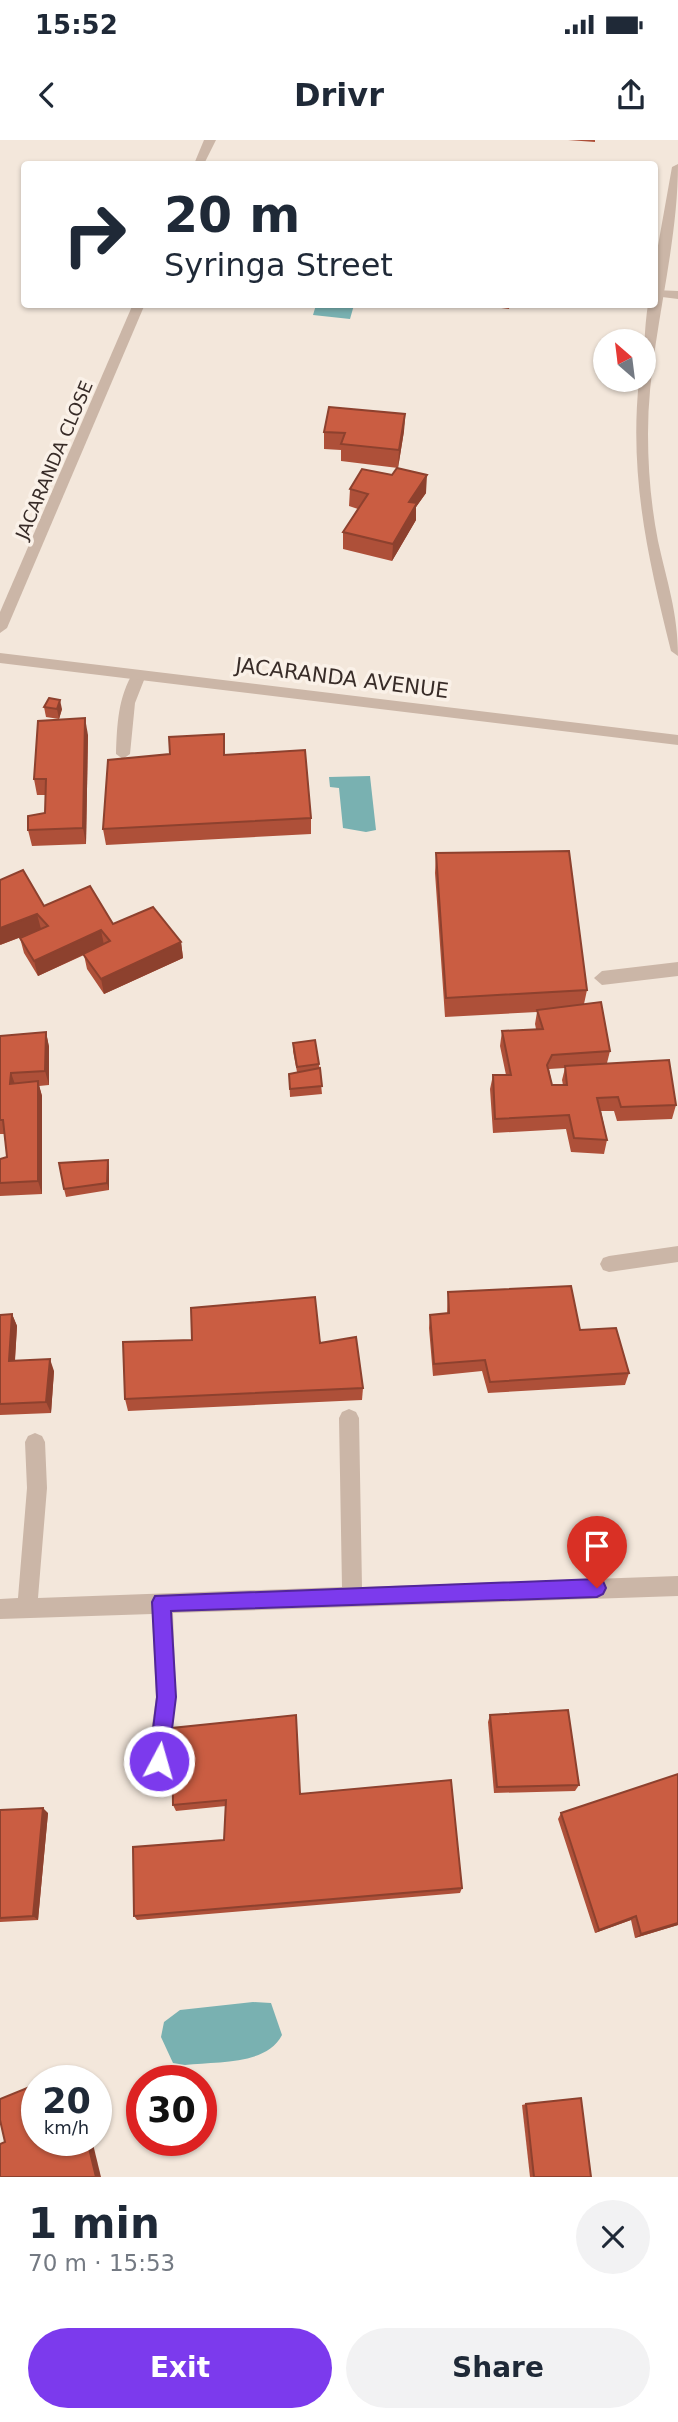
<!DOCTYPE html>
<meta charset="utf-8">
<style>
:root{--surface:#fff;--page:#f2f2f3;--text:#1f2937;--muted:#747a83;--accent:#7c3aed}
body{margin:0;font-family:"DejaVu Sans",sans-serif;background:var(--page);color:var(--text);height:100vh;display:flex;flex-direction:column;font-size:26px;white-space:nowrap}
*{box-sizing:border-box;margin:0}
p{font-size:23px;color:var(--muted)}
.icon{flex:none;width:38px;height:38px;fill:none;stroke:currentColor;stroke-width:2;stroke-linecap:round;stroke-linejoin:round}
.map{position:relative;height:2037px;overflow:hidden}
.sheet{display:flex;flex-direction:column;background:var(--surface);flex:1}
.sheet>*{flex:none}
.top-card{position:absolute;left:21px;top:21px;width:637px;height:147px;border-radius:7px;box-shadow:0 2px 5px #0004;background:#fff;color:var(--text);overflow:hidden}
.needle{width:46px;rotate:332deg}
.buttons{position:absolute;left:593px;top:189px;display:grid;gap:14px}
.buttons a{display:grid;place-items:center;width:63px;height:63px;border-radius:50%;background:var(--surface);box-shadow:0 2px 5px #0004;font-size:35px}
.speed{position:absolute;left:21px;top:1925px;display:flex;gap:14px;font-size:35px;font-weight:700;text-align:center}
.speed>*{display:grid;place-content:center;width:91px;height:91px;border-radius:50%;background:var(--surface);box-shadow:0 2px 5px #0004;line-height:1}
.speed small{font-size:18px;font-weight:400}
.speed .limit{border:10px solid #d22;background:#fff;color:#111}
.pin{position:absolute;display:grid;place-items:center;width:60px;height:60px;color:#fff;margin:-72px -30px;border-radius:50% 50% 50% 0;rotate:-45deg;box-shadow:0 0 7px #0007}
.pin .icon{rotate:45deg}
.me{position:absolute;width:77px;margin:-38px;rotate:6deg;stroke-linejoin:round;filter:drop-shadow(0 0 5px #0008)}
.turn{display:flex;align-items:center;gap:24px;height:147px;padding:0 28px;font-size:32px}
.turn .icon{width:91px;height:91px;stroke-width:2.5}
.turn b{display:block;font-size:49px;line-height:60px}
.round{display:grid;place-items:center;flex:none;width:74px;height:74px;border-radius:37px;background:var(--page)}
.summary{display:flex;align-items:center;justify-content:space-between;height:119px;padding:0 28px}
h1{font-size:42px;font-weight:700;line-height:52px}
.cta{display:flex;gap:14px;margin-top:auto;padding:14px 28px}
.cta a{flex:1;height:80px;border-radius:42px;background:var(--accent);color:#fff;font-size:28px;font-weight:700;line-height:80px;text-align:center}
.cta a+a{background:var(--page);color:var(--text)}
.status{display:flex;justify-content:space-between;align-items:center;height:49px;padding:0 35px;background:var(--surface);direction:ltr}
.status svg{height:19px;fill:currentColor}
header{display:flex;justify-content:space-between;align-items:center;height:91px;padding:0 28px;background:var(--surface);font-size:32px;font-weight:700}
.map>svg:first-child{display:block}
.water{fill:#79b1b1}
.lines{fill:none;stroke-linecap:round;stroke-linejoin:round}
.minor{fill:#cbb6a7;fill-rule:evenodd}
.tertiary{fill:#cbb6a7;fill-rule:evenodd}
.wall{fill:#ae5039;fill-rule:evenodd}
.shaded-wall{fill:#8d412e}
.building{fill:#ca5d42;stroke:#8d412e;stroke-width:2}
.route{fill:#7c3aed;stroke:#51269a;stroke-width:2}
.labels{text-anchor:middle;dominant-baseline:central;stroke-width:7;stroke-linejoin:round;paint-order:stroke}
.far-street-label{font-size:18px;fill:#382c28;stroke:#faf1e8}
.street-label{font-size:21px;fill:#382c28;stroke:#faf1e8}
</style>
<div class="status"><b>15:52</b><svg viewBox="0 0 49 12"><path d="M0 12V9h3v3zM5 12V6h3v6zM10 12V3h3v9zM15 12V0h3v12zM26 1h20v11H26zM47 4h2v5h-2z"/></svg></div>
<header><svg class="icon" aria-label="back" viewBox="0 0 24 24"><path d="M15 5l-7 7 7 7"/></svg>Drivr<svg class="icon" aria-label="share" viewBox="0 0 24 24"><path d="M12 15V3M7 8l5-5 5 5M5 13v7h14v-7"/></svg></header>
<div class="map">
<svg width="678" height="2037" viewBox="0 0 678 2037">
<rect width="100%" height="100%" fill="#f3e7db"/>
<g class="water">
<polygon points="316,165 316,164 354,165 350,179 313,175"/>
<polygon points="370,636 376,690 366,692 343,688 339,648 330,647 329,637"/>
<path d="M253,1862L271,1863L282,1895C266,1926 216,1921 185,1925L173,1923L161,1897L164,1882L180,1870Z"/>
</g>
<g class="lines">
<g class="minor">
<polygon points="204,0 216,0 204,24 194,24"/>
<polygon points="654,150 678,151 678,159 654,156"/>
<polygon points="133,164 145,164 7,488 0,493 0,472"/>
<path d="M139,530L146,535L135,563L130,614L123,619L116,614C117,584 118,557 134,531Z"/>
<polygon points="678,822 678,836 602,845 594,838 602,831"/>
<polygon points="678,1106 678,1122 609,1132 603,1130 600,1124 603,1118 609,1116"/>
<polygon points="349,1269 356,1272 359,1278 362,1447 678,1436 678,1456 173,1473 176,1557 169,1621 166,1629 158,1632 150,1629 147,1621 156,1557 152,1474 0,1479 0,1459 18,1458 27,1348 25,1302 28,1296 35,1293 42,1296 45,1302 47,1348 38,1458 342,1447 339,1278 342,1272"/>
</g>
<g class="tertiary">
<path d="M678,24C678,114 648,203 648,294C648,330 651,365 658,401C667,442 678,473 678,516L671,511C648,418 629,337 639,240H644C644,213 644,191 648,164H654V128L672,27Z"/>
<polygon points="0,513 678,595 678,605 0,523"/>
</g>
</g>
<g class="wall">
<polygon points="568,0 595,0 595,2"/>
<polygon points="471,164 510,164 509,169"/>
<polygon points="405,274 404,291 398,328 341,321 341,310 324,309 324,292"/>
<polygon points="350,349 426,353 416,367 416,380 392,421 343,409 343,392 358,369 349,366"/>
<polygon points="44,567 62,569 59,579 46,577"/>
<polygon points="88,595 86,704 32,706 28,690 45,673 46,655 37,655 34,639"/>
<polygon points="226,615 311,678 311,694 106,705 103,689"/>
<path d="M436,713L587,850L584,864L610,911L607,923L676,965L672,979L617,981L614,971H601L607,1000L604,1014L571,1012L566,989L493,993L490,949L493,935H506L500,906L502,891L536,889L535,884L537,872L445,877L435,733ZM565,928L562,940L563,945H552L549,929Z"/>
<polygon points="44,766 181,802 183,818 104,854 87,829 84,815 38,836 24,813 20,798 32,793 0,805"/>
<polygon points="46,892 49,907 49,945 39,946 42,956 42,1054 0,1056 0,1019 7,1017 4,994 0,994 0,896"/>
<polygon points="293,903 319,924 322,954 290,957 289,934 297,932 293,911"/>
<polygon points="108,1020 109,1027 109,1050 66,1057 64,1049"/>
<polygon points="448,1152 580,1190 629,1233 625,1245 488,1253 482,1231 433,1236 429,1188 430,1175 447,1174"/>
<polygon points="12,1174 17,1186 15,1221 54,1231 51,1273 0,1275 0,1175"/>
<polygon points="320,1203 363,1248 362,1260 128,1271 125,1259"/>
<polygon points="490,1575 579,1645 575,1651 494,1653 488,1582"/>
<polygon points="172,1588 301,1654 462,1748 460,1753 137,1780 134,1776 224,1700 226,1666 176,1671 173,1665"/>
<polygon points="0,1670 48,1673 38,1780 0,1782"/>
<polygon points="561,1673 678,1785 635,1798 631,1780 595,1793 558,1679"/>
<polygon points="526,1964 591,2037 530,2037 522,1965"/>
</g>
<g class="shaded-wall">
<polygon points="405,274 404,291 398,328 399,310"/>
<polygon points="427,335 426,353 416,367 416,380 392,421 393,404 409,362"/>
<polygon points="60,560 62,569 59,579 57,569"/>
<polygon points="85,578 88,595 86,704 83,688"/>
<polygon points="37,774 41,789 0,805 0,788"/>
<polygon points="101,790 104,805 38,836 34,821"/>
<polygon points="181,802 183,818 104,854 101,839"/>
<polygon points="46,892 49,907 49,945 45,931"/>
<polygon points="11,933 16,947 10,944"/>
<polygon points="38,941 42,956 42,1054 38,1041"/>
<polygon points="108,1020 109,1027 109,1050 107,1043"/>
<polygon points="12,1174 17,1186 14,1233 9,1221"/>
<polygon points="50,1219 54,1231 51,1273 46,1262"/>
<polygon points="43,1668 48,1673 38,1780 33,1776"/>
<polygon points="636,1776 631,1780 595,1793 599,1790"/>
<polygon points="678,1783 678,1785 635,1798 641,1794"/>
<polygon points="70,1931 75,1932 77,1941 72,1941"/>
<polygon points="87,2000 92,2000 101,2037 96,2037"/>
</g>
<g class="building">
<polygon points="329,267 405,274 399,310 341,304 345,293 324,292"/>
<polygon points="397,328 427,335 409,362 417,363 393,404 343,392 368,354 350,349 362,329 392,335"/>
<polygon points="49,558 60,560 57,569 44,567"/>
<polygon points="85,578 83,688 28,690 28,676 45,673 46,639 34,639 38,581"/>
<polygon points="224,594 224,615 305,610 311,678 103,689 108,620 170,614 169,597"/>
<polygon points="569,711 587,850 446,858 436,713"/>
<polygon points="23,730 44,766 90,746 113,784 153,767 181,802 101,839 83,814 110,801 101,790 34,821 20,798 48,786 37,774 0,788 0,740"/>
<polygon points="601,862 610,911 552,915 547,925 552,945 567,945 565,926 669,920 676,965 621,967 618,957 597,958 607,1000 574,998 569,975 495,979 493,935 511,935 502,891 543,889 537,870"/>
<polygon points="46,892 45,931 11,933 10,944 38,941 38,1041 0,1043 0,1019 7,1017 3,980 0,980 0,896"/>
<polygon points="315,900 319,924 297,927 293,903"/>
<polygon points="320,928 322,946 290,949 289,934"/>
<polygon points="108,1020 107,1043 64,1049 59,1023"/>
<polygon points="571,1146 580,1190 616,1188 629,1233 490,1242 485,1220 434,1224 430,1175 449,1173 448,1152"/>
<polygon points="315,1157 320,1203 356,1197 363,1248 125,1259 123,1202 192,1200 191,1168"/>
<polygon points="12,1174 9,1221 50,1219 46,1262 0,1264 0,1175"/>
<polygon points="568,1570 579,1645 497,1647 490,1575"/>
<polygon points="296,1575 300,1654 451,1640 462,1748 134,1776 133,1707 224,1700 226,1660 173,1665 172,1588"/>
<polygon points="678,1634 678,1783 641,1794 636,1776 599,1790 561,1673"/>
<polygon points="43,1668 33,1776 0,1778 0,1670"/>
<polygon points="70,1931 72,1941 46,1941"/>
<polygon points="37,1944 37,2000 87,2000 96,2037 0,2037 0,2004 5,2002 0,1980 0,1959"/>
<polygon points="581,1958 591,2037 534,2037 526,1964"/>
</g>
<polygon class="route" points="597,1439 603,1441 606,1448 603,1454 597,1457 171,1471 176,1557 168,1621 165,1628 159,1631 152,1628 149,1621 157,1557 152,1462 155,1456"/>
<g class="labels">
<g class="far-street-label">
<text transform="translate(54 320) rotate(-67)">JACARANDA CLOSE</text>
</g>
<g class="street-label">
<text transform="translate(342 538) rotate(7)">JACARANDA AVENUE</text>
</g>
</g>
</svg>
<div class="buttons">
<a><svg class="needle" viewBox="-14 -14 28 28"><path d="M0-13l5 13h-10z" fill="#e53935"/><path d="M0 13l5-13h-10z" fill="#747a83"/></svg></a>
</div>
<div class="speed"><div>20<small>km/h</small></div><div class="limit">30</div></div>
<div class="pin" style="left:597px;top:1448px;background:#d93025"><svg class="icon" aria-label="arrive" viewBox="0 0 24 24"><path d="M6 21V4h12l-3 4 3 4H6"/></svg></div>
<svg class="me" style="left:159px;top:1621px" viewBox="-20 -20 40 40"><circle r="17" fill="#7c3aed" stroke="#fff" stroke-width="3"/><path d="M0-11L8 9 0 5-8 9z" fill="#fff"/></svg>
<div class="top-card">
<div class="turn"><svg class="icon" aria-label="right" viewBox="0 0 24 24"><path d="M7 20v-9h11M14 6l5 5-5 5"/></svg><div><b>20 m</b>Syringa Street</div></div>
</div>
</div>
<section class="sheet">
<div class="summary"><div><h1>1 min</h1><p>70 m · 15:53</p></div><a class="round"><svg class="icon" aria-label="close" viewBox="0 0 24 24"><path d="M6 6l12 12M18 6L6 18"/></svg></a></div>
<div class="cta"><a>Exit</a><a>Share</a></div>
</section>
